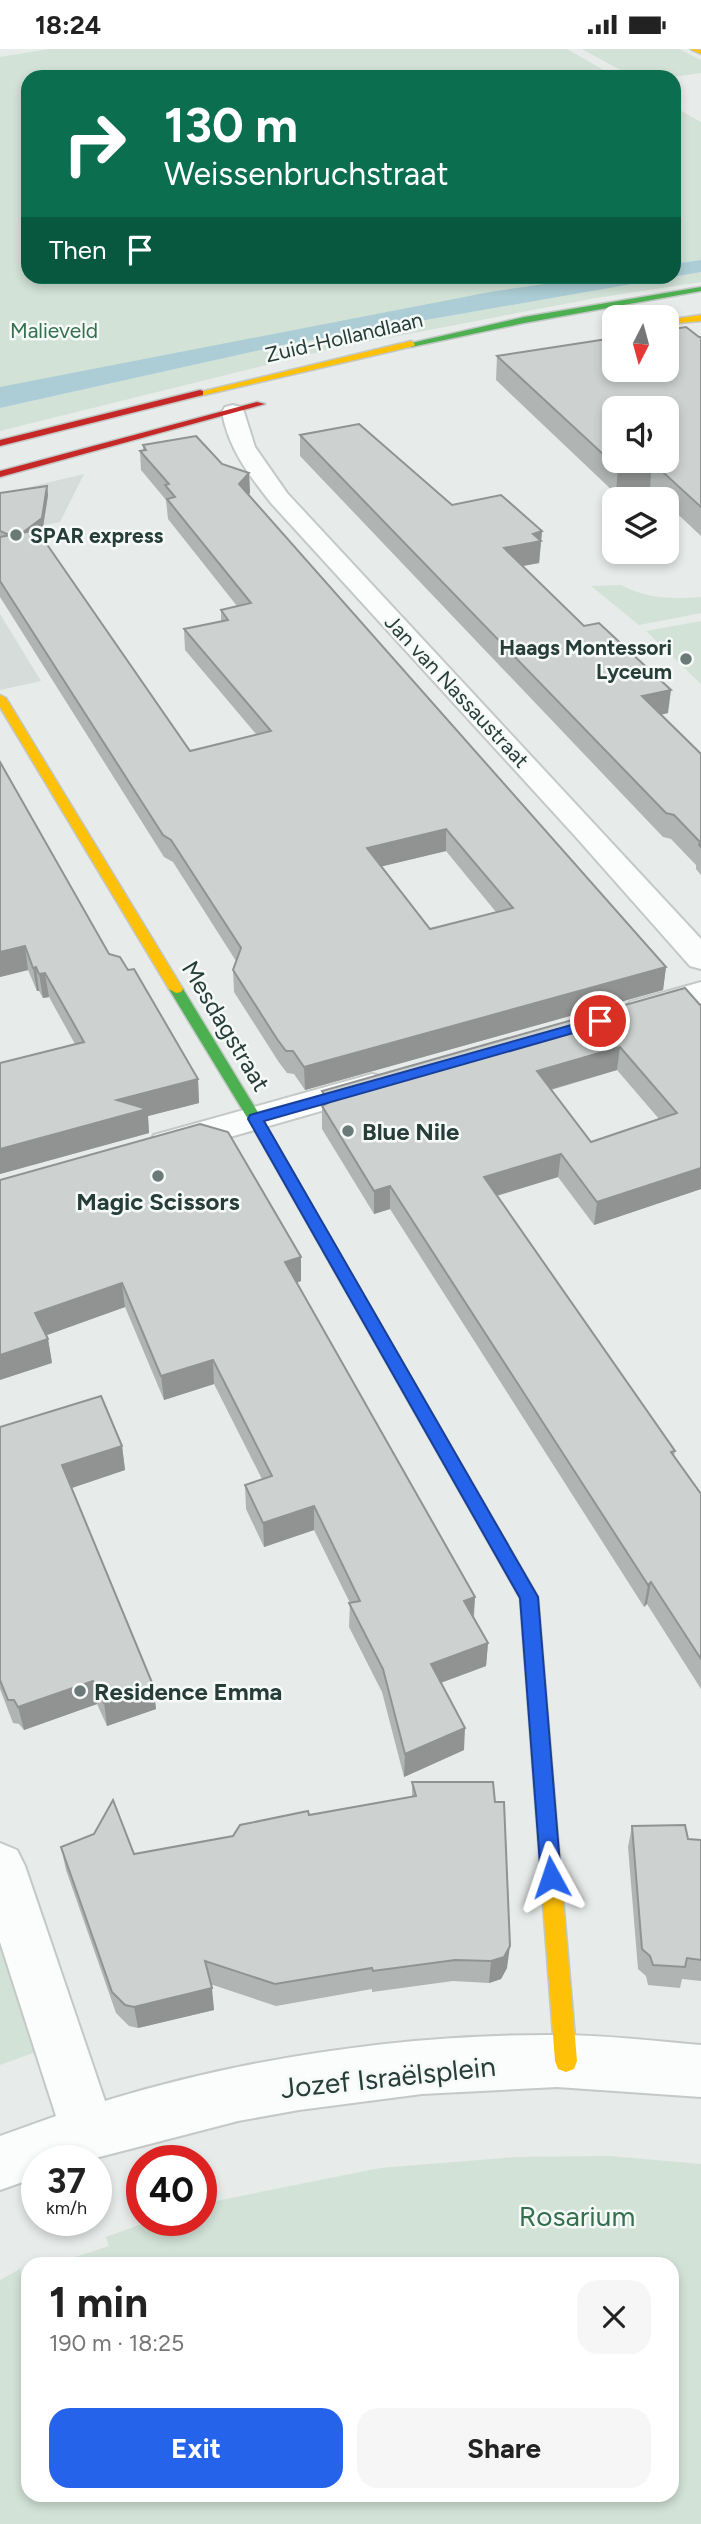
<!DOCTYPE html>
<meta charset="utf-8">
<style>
:root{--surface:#fff;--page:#f6f6f6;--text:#222;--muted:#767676;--accent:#2563eb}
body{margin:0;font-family:Figtree,sans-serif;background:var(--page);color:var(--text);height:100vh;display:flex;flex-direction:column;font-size:26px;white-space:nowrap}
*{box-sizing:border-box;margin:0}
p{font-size:23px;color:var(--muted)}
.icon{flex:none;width:38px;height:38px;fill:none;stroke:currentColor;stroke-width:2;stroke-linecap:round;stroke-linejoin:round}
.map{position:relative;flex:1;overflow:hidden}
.drawer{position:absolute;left:21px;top:2208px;width:658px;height:245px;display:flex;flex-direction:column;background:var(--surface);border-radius:21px;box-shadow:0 4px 10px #0003}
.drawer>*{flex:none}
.banner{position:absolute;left:21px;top:21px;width:660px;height:214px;border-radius:21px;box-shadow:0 4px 10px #0003;background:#0b6e4f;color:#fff;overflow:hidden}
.needle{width:46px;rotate:186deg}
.tools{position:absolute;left:602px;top:256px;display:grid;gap:14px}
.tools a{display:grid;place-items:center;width:77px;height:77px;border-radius:14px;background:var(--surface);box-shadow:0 4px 10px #0003;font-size:35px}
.speed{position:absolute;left:21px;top:2096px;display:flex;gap:14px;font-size:35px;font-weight:700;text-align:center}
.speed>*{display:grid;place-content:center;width:91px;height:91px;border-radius:50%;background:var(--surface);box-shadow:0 4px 10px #0003;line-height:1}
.speed small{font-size:18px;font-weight:400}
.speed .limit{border:10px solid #d22;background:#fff;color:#111}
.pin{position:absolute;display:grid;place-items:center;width:60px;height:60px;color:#fff;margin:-30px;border:4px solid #fff;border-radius:50%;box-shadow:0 2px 7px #0007}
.me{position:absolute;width:77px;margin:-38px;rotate:355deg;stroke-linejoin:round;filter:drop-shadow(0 0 5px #0008)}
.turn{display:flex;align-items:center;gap:24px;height:147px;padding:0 28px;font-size:32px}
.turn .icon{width:91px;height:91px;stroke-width:2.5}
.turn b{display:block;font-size:49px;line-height:60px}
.then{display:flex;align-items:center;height:66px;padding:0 28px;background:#0003;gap:14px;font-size:26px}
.round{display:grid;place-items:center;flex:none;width:74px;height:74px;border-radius:21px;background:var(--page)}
.summary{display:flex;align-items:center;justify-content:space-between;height:119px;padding:0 28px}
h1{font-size:42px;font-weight:700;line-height:52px}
.cta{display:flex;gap:14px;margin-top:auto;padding:14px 28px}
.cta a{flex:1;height:80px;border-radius:21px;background:var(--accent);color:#fff;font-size:28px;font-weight:700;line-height:80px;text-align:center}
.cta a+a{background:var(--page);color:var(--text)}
.status{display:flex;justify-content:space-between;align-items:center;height:49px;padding:0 35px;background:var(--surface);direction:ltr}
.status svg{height:19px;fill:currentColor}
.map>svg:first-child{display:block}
.built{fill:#d5dcd9}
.green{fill:#d2e2d7}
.water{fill:#accdd5}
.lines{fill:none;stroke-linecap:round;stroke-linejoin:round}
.street-casing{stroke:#c4c8c6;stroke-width:4}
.fast-casing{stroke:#c2c8c6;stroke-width:3}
.slow-casing{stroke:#c2c8c6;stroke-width:3}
.jam-casing{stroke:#c2c8c6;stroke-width:3}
.street{fill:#fbfcfc;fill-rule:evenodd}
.fast{fill:#4caf50;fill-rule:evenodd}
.slow{fill:#ffc107;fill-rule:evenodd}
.jam{fill:#c62828;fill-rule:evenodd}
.wall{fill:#b0b5b3;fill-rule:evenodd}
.shaded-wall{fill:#909392}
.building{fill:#cdd2d0;stroke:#909392;stroke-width:2;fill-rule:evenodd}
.route{fill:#2563eb;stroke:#184099;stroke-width:2}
.poi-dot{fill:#6a7a76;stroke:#f5f9f7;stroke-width:2.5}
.labels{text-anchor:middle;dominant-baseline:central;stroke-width:5;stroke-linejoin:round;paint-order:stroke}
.far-park-label{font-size:21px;fill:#34704e;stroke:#f5f9f7}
.far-street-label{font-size:21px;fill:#263d38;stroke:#f5f9f7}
.far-poi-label{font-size:21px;font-weight:bold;fill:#263d38;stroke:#f5f9f7;text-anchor:start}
.street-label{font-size:24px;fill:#263d38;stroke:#f5f9f7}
.poi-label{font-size:24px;font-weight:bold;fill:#263d38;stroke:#f5f9f7;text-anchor:start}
.near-street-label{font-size:28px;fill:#263d38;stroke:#f5f9f7}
.near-park-label{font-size:28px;fill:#34704e;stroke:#f5f9f7}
</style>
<div class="status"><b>18:24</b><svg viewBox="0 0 49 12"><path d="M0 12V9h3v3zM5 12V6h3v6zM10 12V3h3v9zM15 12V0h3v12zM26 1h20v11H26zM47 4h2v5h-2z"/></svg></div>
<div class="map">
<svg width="701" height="2475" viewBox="0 0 701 2475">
<rect width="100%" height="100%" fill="#e7ebe9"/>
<g class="built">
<polygon points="84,425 60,473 0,485 0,445"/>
<polygon points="0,565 41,632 0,641"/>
</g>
<g class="green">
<polygon points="49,0 567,0 616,28 28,28 28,228 645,228 0,348 0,8"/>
<polygon points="582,0 679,0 701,11 701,24 673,28 633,28"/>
<polygon points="674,58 701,73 701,218 674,223"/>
<polygon points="701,223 701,233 596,249 335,299 0,382 0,359 283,296"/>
<path d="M621,536C647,550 672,550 701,548V564L639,576L591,537Z"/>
<polygon points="701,572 701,635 646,582"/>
<polygon points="0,1875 41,2001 0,2016"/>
<polygon points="610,2107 701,2115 701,2475 0,2475 0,2231 20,2220 22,2230 28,2228 28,2446 672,2446 672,2216 54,2215 109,2197 106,2188 150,2172 201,2172 201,2155 380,2119 516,2108"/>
</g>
<polygon class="water" points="701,211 701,223 283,296 0,359 0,338 490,243 592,228 674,228 674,215"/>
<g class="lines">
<defs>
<g id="street">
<path d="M233,356L241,358L244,363L255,398L287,444L701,890V920L690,917L575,787L271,454C249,426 228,399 222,363L225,358Z"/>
<polygon points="701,933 701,954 642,970 630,967 625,960 630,953"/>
<polygon points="372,1025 384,1028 389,1036 384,1044 167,1106 154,1102 149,1094 154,1086"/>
<path d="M0,1794L17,1801L25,1817L105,2052C247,2008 409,1985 557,1986C605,1986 653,1992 701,1996V2048L557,2038L422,2045L299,2061L238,2072L84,2112H37V2128L0,2141V2087L56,2067L0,1893Z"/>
</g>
<g id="fast">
<polygon points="701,238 701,242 524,274 411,298 407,295 524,268"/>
<polygon points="176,936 183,940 262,1070 538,1548 558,1790 555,1796 548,1799 541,1796 538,1790 520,1549 248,1070 169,940"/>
</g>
<g id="slow">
<polygon points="691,0 701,1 701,5 692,1"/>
<polygon points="701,266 701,272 667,275 667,271"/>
<polygon points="411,292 415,295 414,297 200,347 196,344"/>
<polygon points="0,646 6,649 183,940 181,943 176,944 169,940 0,658"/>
<polygon points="548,1781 555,1784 558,1790 577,2012 574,2020 566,2023 558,2020 555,2012 538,1790 541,1784"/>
</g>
<g id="jam">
<polygon points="200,341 203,342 203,346 0,397 0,391"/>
<polygon points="257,353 265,355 0,428 0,422"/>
</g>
</defs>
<use href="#street" class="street-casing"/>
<use href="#fast" class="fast-casing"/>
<use href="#slow" class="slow-casing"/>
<use href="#jam" class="jam-casing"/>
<use href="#street" class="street"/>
<use href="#fast" class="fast"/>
<use href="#slow" class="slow"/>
<use href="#jam" class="jam"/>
</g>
<g class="wall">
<polygon points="699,288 701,288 701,487 667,455 667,450 661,450 650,439 616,445 496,331 497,307"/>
<polygon points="300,386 452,456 542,482 539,514 522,517 668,664 661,666 701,705 701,826 696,820 696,816 671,790 663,788 300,407"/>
<path d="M143,396L222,415L249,424L250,444L248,446L666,918L663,941L305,1041L294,1025L287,1024L278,1012L234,943L233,921L236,912L173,813L164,808L0,548V444L47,437L48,446L43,478L38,482L190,702L256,685L185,601L184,580L221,572V561L237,557L168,470L166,451L141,421L140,402L143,401ZM446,802L496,863L430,880L382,817Z"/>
<polygon points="0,713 109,905 128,921 198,1030 199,1054 148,1067 149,1084 0,1125 0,1014 75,995 49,948 43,949 39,942 37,942 28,921 0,928"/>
<path d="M685,939L701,1140L594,1176L558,1128L497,1147L675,1402L674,1407L701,1445V1640L647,1555L644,1558L390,1160L374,1165L322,1080V1042ZM617,1021L659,1070L591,1093L551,1041Z"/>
<polygon points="0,1131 301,1208 301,1232 297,1234 475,1548 474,1569 488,1594 486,1617 441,1634 464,1701 404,1728 382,1643 349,1578 350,1554 314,1481 264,1498 246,1460 245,1436 262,1430 214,1335 164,1351 125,1258 46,1286 48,1290 52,1314"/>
<polygon points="0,1378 122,1397 125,1421 71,1439 153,1636 156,1660 107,1677 97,1655 24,1681 19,1675 13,1674 0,1640"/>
<polygon points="412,1733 507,1919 501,1930 489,1934 453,1932 372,1943 372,1940 276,1957 210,1935 214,1961 138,1979 129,1977 116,1964 66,1821 61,1798 134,1805 233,1787 309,1766 412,1748"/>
<polygon points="632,1777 688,1790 701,1791 701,1932 682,1930 680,1939 648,1936 646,1927 638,1920 628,1798"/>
</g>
<g class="shaded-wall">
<polygon points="652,413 650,439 616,445 618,419"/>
<polygon points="249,424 250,444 239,455 239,435"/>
<polygon points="47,437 48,446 43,478 15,499"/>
<polygon points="542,482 539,514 502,521 504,499 533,485"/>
<polygon points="671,641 668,664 639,670 642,647"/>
<polygon points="446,780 446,802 367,821 367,799"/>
<polygon points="25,897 28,921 0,928 0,903"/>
<polygon points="36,918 39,942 37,942 33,919"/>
<polygon points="666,918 663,941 305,1041 304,1018"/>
<polygon points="45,924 49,948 43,949 39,925"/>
<polygon points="620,998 617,1021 535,1045 537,1022"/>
<polygon points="198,1030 199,1054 148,1067 149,1084 0,1125 0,1100 117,1051"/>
<polygon points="561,1105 558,1128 482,1151 484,1128"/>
<polygon points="701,1119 701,1140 594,1176 597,1153"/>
<polygon points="390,1137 390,1160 374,1165 374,1142"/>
<polygon points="301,1208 301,1232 286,1237 285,1213"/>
<polygon points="122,1234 125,1258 39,1289 35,1264"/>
<polygon points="48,1290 52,1314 0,1331 0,1306"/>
<polygon points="213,1311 214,1335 164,1351 161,1327"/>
<polygon points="122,1397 125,1421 66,1441 62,1416"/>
<polygon points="314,1457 314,1481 264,1498 263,1474"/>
<polygon points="651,1533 647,1555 644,1558 648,1536"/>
<polygon points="475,1548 473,1571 464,1552"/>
<polygon points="488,1594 486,1617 429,1638 431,1615"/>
<polygon points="93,1632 97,1655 24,1681 18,1658"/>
<polygon points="153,1636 156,1660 107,1677 104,1654"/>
<polygon points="465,1679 464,1701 404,1728 405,1705"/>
<polygon points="510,1897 507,1919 501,1930 489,1934 491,1912"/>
<polygon points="212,1939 214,1961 138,1979 134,1958"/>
</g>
<g class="building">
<path d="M686,278L699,288H701V458L652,413L618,419L497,307L614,289V320H667V281ZM614,359H667V411H614Z"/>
<polygon points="359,375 452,456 501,446 542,482 533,485 541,492 504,499 584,577 599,574 671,641 642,647 701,705 701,798 699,796 700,793 674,766 666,764 300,386"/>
<path d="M196,387L222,415L249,424L239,435L666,918L304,1018L293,1002H286L277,990L233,921L241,899L171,791L163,786L0,532V488L37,481L190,702L271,682L184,580L228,571L221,561L251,554L167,450L175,448L165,436L169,435L140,402L146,401L143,396ZM446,780L513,859L430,880L367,799Z"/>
<polygon points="47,437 42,469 22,484 9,486 0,482 0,444"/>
<polygon points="0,713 109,905 120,908 128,921 134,920 198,1030 117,1051 147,1060 0,1100 0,1014 84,993 45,924 39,925 36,918 33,919 25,897 0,903"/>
<path d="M685,939L701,957V1119L597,1153L561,1105L484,1128L675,1402L671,1403L701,1445V1610L651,1533L648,1536L390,1137L374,1142L322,1057L330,1053L322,1042ZM620,998L677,1064L591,1093L537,1022Z"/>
<polygon points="200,1075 228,1083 301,1208 285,1213 475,1548 464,1552 488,1594 431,1615 465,1679 405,1705 383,1620 349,1554 360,1552 314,1457 263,1474 245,1436 272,1427 213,1311 161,1327 122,1234 35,1264 48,1290 0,1306 0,1131"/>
<polygon points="101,1347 122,1397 62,1416 153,1636 104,1654 93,1632 18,1658 14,1651 8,1651 0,1631 0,1378"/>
<polygon points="412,1733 493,1733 495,1753 504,1753 510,1897 504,1908 491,1912 455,1911 373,1922 372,1919 275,1935 205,1912 212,1939 134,1958 125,1956 112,1943 61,1798 94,1785 113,1751 134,1805 233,1787 240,1776 308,1762 309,1766 416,1747"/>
<polygon points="685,1776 688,1790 701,1791 701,1911 687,1909 685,1918 653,1916 650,1907 642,1900 632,1777"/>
</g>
<polygon class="route" points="600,968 607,972 605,975 264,1072 538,1548 561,1828 558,1834 551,1837 544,1834 541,1828 520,1549 248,1070 250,1066"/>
<g class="poi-dot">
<circle cx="16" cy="486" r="7"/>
<circle cx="686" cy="610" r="7"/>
<circle cx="348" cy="1082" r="7"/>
<circle cx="158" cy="1127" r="7"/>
<circle cx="80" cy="1642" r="7"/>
</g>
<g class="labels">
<g class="far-park-label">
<text x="54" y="281">Malieveld</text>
</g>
<g class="far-street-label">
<text transform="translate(344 288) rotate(-13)">Zuid-Hollandlaan</text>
<text transform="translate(457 642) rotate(47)">Jan van Nassaustraat</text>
</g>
<g class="far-poi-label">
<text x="30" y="486">SPAR express</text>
<text x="672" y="598" text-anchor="end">Haags Montessori<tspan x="672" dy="24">Lyceum</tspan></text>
</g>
<g class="street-label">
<text transform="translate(226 977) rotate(59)">Mesdagstraat</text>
</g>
<g class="poi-label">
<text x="362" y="1082">Blue Nile</text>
<text x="158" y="1152" text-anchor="middle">Magic Scissors</text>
<text x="94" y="1642">Residence Emma</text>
</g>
<g class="near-street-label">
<text transform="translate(388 2028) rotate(-6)">Jozef Israëlsplein</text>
</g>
<g class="near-park-label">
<text x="577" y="2167">Rosarium</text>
</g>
</g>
</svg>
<div class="tools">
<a><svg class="needle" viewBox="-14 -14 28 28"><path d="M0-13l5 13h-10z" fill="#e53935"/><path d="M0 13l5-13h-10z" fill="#767676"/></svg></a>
<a><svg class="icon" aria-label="sound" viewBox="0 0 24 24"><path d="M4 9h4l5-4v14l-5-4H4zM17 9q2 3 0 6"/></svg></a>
<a><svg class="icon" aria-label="layers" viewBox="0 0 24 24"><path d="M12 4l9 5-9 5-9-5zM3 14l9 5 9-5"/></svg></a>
</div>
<div class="speed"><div>37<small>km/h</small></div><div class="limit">40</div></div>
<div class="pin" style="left:600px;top:972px;background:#d93025"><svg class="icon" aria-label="arrive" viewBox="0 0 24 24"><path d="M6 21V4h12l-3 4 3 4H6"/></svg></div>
<svg class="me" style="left:551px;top:1828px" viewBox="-20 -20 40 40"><path d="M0-17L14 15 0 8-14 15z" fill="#2563eb" stroke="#fff" stroke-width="4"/></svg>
<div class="banner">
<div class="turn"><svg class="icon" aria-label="right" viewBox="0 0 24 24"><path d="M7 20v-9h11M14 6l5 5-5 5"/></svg><div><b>130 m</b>Weissenbruchstraat</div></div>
<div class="then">Then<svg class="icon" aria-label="arrive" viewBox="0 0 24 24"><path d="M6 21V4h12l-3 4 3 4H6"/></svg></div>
</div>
<section class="drawer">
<div class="summary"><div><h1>1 min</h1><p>190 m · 18:25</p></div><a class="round"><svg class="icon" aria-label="close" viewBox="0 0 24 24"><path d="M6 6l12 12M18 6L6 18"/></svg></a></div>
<div class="cta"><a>Exit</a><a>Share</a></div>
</section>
</div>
